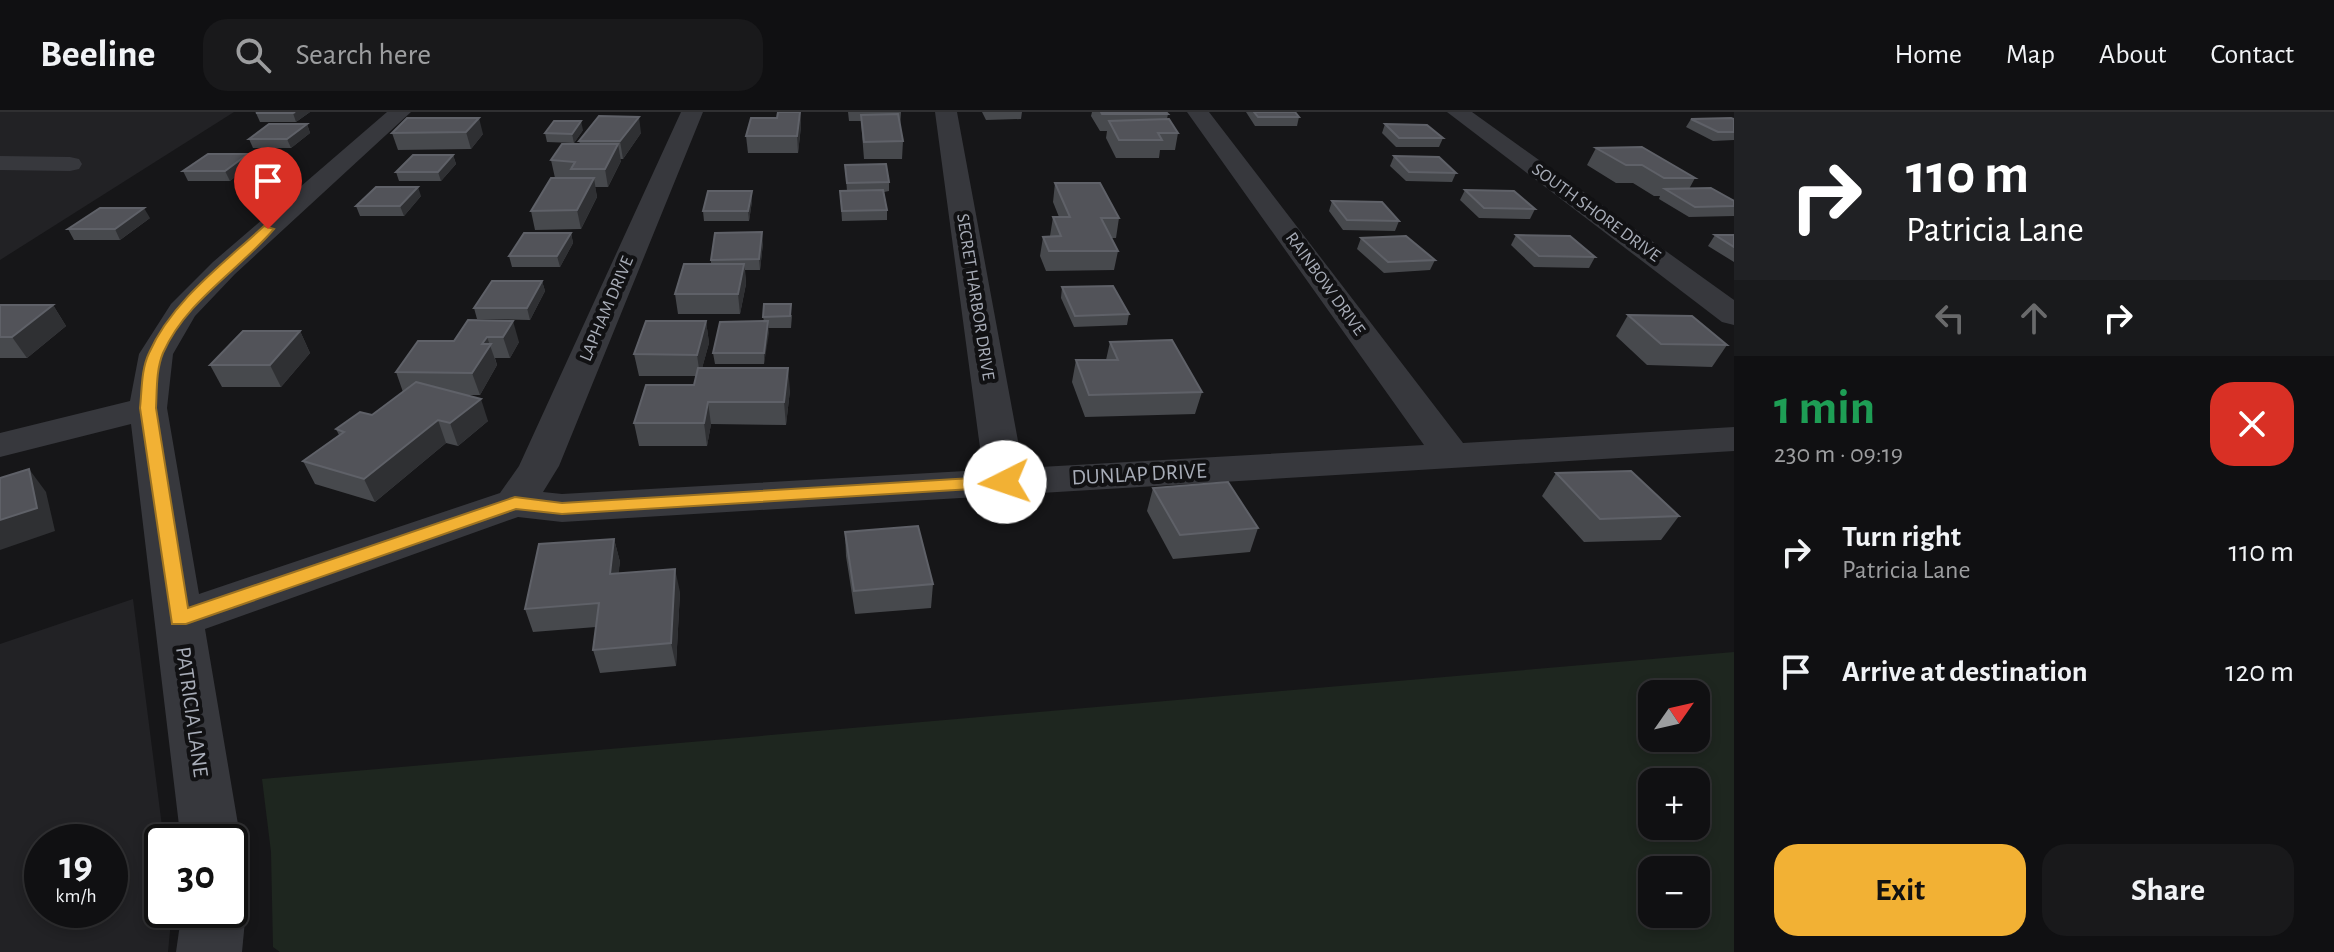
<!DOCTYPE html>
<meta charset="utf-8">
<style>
:root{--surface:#101012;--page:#19191b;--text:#f1f3f6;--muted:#9c9d9f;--line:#303032;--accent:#f2b134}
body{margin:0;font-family:"Alegreya Sans",sans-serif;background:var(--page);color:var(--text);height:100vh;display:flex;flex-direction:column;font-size:30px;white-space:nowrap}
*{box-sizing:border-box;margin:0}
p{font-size:26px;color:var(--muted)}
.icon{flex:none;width:44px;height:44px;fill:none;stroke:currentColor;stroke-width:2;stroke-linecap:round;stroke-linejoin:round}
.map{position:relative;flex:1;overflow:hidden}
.panel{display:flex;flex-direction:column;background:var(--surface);width:600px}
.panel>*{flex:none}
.top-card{background:#202124;color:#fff;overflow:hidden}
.needle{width:52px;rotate:56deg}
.controls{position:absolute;left:1638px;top:568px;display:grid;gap:16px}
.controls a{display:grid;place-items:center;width:72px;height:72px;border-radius:16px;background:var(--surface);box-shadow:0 4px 12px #0003,0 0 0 2px var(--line);font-size:40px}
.speed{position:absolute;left:24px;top:712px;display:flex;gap:16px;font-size:40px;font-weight:700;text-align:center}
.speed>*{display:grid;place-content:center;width:104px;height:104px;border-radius:50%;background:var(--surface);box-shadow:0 4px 12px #0003,0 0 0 2px var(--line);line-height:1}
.speed small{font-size:20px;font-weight:400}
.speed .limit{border:4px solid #111;border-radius:12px;background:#fff;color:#111}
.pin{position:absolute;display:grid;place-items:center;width:68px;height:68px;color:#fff;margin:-82px -34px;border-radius:50% 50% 50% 0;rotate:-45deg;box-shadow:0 0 8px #0007}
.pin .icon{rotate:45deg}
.me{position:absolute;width:88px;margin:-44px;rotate:266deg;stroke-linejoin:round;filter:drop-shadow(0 0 6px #0008)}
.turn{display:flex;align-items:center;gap:28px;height:168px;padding:0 40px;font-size:36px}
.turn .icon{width:104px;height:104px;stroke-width:2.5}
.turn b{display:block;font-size:56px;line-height:68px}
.lanes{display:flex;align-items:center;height:76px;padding:0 40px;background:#0003;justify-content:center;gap:40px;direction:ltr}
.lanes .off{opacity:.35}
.round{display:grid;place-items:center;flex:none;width:84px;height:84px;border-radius:24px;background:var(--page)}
.headline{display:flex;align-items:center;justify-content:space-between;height:136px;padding:0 40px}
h1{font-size:48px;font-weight:700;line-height:60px;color:#1e9e55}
.cta{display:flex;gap:16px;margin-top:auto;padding:16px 40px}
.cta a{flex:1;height:92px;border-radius:24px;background:var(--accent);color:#111;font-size:32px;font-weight:700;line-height:92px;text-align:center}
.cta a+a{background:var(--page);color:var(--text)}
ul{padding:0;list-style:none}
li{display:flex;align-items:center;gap:24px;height:120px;padding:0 40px}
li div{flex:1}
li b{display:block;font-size:30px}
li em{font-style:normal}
header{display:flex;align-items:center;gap:48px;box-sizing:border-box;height:112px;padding:0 40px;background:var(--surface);border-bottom:2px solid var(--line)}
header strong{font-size:38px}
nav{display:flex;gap:44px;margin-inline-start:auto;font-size:28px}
.search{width:560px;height:72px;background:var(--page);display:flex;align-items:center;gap:20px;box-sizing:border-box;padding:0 28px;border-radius:24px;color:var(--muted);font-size:30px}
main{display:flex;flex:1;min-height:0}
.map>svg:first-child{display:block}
.built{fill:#222225;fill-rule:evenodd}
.green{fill:#1e261f;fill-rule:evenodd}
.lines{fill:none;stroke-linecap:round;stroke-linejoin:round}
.minor{fill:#37383d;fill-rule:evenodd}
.wall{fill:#47494d}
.shaded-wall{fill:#2f3033}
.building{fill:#525359;stroke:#5f6168;stroke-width:2}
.route{fill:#f2b134;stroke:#9d7322;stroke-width:2}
.labels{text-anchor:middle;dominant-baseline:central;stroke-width:8;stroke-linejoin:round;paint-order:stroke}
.far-street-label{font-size:18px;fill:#a8adb8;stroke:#111113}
.street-label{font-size:22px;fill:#a8adb8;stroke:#111113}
</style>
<header>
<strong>Beeline</strong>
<div class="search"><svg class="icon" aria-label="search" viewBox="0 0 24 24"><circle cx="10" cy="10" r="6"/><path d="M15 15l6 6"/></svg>Search here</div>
<nav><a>Home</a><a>Map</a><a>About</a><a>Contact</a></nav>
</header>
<main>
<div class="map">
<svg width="1734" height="840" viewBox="0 0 1734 840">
<rect width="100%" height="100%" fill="#161618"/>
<g class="built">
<polygon points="0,0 234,0 0,148"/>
<path d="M133,487L164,730L162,798H172L168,840H0V532ZM42,730H110V798H42Z"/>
</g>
<path class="green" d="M1734,540V840H280L273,835L271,740L262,667ZM1652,582H1696V626H1652ZM1652,670H1696V714H1652ZM1652,758H1696V802H1652Z"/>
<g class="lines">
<g class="minor">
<polygon points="387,0 411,0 235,162 195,204 173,242 167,296 199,482 500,381 519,354 681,0 703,0 559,354 543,380 562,382 983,358 935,0 957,0 1023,356 1424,333 1187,0 1209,0 1463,331 1734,315 1734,339 562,410 518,405 205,517 241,730 230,750 230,730 181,730 131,312 0,345 0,321 130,289 139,242 171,192 213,150"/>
<polygon points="1447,0 1472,0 1734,188 1734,213 1722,210"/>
<polygon points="0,44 70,45 79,47 82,52 79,57 70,59 0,58"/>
<polygon points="230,774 237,776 246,798 242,840 176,840 182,798 230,798"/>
</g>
</g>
<g class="wall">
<polygon points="258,0 310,0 296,10 260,10 256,1"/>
<polygon points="800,0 801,14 798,41 748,41 746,24 777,6"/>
<polygon points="848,0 901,0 900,15 903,29 902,47 864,47 861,9 849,9"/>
<polygon points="982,0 1022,0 1021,7 986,8"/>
<polygon points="1092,0 1166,0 1168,2 1167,7 1178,21 1175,38 1160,38 1159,46 1116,46 1106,26 1107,19 1100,19 1091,4"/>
<polygon points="1246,0 1295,0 1299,5 1297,14 1255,14"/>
<polygon points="407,6 483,22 471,37 398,38 392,21"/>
<polygon points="1691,7 1734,7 1734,28 1713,29 1686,15"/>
<polygon points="307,12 310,21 291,36 253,36 249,27"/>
<polygon points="1385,12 1443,26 1439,35 1396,35 1382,21"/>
<polygon points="583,18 574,31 547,30 545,21"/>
<polygon points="641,21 623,47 620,47 621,49 608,75 595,75 597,85 581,117 535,118 531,99 555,66 551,48 580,32 579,29"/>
<polygon points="1596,36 1695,66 1689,77 1734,89 1734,104 1689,105 1659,87 1660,84 1654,84 1633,71 1616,71 1587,53"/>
<polygon points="248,42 252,51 230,69 188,69 183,59"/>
<polygon points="453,43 456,52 441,69 399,69 396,60"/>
<polygon points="1394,44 1456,61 1452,70 1406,69 1390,54"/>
<polygon points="845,53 889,70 889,79 884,80 887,98 887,108 842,109 840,79 847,79"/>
<polygon points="1055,71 1119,106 1116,126 1111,126 1118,139 1114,158 1046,159 1040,144 1043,125 1050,124 1053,105 1059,105 1053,90"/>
<polygon points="1465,78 1535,97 1530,107 1479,106 1460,88"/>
<polygon points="421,84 404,104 360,104 356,94"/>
<polygon points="752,89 749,109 704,109 703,99"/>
<polygon points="1332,89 1399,109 1395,119 1343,118 1329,99"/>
<polygon points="150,106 120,128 74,128 68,117"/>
<polygon points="571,121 573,131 560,155 512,155 509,144"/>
<polygon points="1516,123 1595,145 1589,156 1534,155 1511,133"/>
<polygon points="1715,123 1734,123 1734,150 1708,134"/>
<polygon points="1361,126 1435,148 1430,158 1384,161 1357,137"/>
<polygon points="763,131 760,158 745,158 746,172 740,202 678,202 675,182 711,152 711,148"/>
<polygon points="542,169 545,179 530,208 477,207 474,196"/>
<polygon points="1062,175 1129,202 1127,213 1074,215 1061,186"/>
<polygon points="0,193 53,193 66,214 27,246 0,246"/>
<polygon points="792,203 791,216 768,216 764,252 715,252 713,241 764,209 763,205"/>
<polygon points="1628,203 1727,233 1712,255 1647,253 1616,224"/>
<polygon points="468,208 519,230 510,246 495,246 497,253 480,283 465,283 488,309 458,334 446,331 375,390 315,372 303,349 339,323 336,317 372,303 403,280 396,260 454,229"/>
<polygon points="706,209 709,231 702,256 790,278 786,313 711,312 707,334 639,334 634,311 694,273 696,264 639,264 634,242"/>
<polygon points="300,219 310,241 281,275 222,275 210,253"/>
<polygon points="1110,230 1202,280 1195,302 1085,305 1072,270 1076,248 1106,248"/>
<polygon points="1556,361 1679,404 1661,428 1584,430 1542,384"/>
<polygon points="1153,376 1258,416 1250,440 1173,447 1147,399"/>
<polygon points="845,420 933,472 931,496 855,502 846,444"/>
<polygon points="614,427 620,450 618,461 680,480 676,554 600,561 593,538 596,515 533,520 525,497"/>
</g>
<g class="shaded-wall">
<polygon points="295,0 310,0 296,10 293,1"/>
<polygon points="800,0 801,14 798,41 797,24"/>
<polygon points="639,5 641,21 623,47 620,29"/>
<polygon points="479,6 483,22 471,37 466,20"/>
<polygon points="581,9 583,18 574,31 572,22"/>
<polygon points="307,12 310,21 291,36 287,27"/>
<polygon points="618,32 621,49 608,75 605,57"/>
<polygon points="248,42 252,51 230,69 225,59"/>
<polygon points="453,43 456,52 441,69 438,60"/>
<polygon points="594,66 597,85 581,117 577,98"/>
<polygon points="418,75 421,84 404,104 400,94"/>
<polygon points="752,79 752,89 749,109 748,99"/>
<polygon points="144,96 150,106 120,128 115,117"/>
<polygon points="762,120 763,131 760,158 759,147"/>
<polygon points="571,121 573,131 560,155 557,144"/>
<polygon points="744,152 746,172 740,202 738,182"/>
<polygon points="542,169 545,179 530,208 527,196"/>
<polygon points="53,193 66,214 27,246 12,225"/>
<polygon points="513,209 519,230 510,246 503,225"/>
<polygon points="706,209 709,231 700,264 697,243"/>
<polygon points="768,209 769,221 764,252 764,241"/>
<polygon points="300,219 310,241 281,275 270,253"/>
<polygon points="487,225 497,253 480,283 472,261 482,232"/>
<polygon points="788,256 790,278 786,313 784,290"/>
<polygon points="481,287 488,309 458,334 450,311"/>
<polygon points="708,290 711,312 707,334 704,311"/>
<polygon points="438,308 446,331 375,390 364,367"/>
<polygon points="29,357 46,380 55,419 0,438 0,408"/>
<polygon points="614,427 620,450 616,485 610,462"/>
<polygon points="675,457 680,480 676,554 671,531"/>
</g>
<g class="building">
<polygon points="258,0 295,0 293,1 256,1"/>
<polygon points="778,0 800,0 797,24 746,24 751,6 777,6"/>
<polygon points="1101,0 1166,0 1168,2 1102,2"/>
<polygon points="1254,0 1295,0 1299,5 1258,5"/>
<polygon points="898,2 903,29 864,30 861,3"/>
<polygon points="599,4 639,5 620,29 579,29"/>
<polygon points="407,6 479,6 466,20 392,21"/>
<polygon points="1731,6 1734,7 1734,20 1718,20 1691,7"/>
<polygon points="1169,7 1178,21 1158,21 1162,28 1119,28 1109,9"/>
<polygon points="554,9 581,9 572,22 545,21"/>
<polygon points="269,12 307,12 287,27 249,27"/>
<polygon points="1385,12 1427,13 1443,26 1399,26"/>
<polygon points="562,32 618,32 605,57 571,57 575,50 551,48"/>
<polygon points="1642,35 1695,66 1664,66 1642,53 1626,53 1596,36"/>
<polygon points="208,42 248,42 225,59 183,59"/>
<polygon points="413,43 453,43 438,60 396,60"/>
<polygon points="1394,44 1439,45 1456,61 1409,60"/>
<polygon points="886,52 889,70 847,71 845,53"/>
<polygon points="551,66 594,66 577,98 531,99"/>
<polygon points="1055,71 1100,71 1119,106 1101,106 1118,139 1049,139 1043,125 1061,124 1053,105 1070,105"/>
<polygon points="376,75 418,75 400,94 356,94"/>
<polygon points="1711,76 1734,89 1734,94 1695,95 1665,77"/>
<polygon points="883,78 887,98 842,99 840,79"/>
<polygon points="1465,78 1514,79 1535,97 1484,96"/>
<polygon points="708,79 752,79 748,99 703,99"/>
<polygon points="1332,89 1382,90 1399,109 1347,108"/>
<polygon points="100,96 144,96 115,117 68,117"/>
<polygon points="762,120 759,147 711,148 715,121"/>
<polygon points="524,121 571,121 557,144 509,144"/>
<polygon points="1516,123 1570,124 1595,145 1539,144"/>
<polygon points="1715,123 1734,123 1734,135"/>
<polygon points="1406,124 1435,148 1388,150 1361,126"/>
<polygon points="684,152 744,152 738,182 675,182"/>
<polygon points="492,169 542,169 527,196 474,196"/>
<polygon points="1113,174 1129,202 1075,204 1062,175"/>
<polygon points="764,192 791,192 790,204 763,205"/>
<polygon points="0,193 53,193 12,225 0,225"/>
<polygon points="1628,203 1692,204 1727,233 1661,232"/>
<polygon points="468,208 513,209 503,225 487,225 482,232 491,232 472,261 396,260 418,229 454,229"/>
<polygon points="646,209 706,209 697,243 634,242"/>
<polygon points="768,209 764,241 713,241 720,210"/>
<polygon points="243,219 300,219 270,253 210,253"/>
<polygon points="1172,228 1202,280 1089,283 1076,248 1118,248 1110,230"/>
<polygon points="698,256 788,256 784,290 708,290 704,311 634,311 646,273 694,273"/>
<polygon points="416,270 481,287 450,311 438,308 364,367 303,349 344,320 336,317 360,300 372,303"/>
<polygon points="29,357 37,396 0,408 0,366"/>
<polygon points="1631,359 1679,404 1600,407 1556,361"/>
<polygon points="1228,370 1258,416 1180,423 1153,376"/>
<polygon points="918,414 933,472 854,479 845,420"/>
<polygon points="614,427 610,462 675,457 671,531 593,538 599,491 525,497 539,432"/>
</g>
<path class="route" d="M264,114L274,117C238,159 186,189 163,241C156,258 157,278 156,296L188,496L515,385L562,391L1005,364L1013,370L1005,375L562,402L516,397L186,512H172L140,296C142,278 141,258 149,241C172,189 223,152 264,114Z"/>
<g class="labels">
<g class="far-street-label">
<text transform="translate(1596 101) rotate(36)">SOUTH SHORE DRIVE</text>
<text transform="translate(1325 172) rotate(54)">RAINBOW DRIVE</text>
<text transform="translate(975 185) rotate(81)">SECRET HARBOR DRIVE</text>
<text transform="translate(607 197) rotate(-67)">LAPHAM DRIVE</text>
</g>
<g class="street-label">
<text transform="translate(1139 362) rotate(-3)">DUNLAP DRIVE</text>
<text transform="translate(192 600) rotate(82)">PATRICIA LANE</text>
</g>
</g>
</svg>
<div class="controls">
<a><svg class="needle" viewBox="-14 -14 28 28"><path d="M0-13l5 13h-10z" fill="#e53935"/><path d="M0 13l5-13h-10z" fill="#9c9d9f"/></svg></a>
<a>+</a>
<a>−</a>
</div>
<div class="speed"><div>19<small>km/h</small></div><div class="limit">30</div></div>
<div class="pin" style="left:268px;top:117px;background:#d93025"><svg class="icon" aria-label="arrive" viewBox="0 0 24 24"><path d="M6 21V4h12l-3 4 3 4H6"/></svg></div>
<svg class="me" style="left:1005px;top:370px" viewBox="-20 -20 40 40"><circle r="19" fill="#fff"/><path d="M0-13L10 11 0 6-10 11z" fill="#f2b134"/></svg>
</div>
<section class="panel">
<div class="top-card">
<div class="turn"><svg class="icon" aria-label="right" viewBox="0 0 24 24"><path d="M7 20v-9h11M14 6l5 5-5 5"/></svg><div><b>110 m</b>Patricia Lane</div></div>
<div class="lanes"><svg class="icon off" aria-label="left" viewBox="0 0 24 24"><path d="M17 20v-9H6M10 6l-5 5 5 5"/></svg><svg class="icon off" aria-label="ahead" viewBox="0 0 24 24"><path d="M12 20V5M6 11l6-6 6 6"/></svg><svg class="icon" aria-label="right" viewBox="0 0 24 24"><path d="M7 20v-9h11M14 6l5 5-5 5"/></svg></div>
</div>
<div class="headline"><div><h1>1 min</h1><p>230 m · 09:19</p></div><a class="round" style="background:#d93025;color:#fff"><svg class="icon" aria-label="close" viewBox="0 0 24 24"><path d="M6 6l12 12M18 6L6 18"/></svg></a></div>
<ul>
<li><svg class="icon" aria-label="right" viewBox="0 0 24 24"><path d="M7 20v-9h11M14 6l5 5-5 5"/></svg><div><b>Turn right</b><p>Patricia Lane</p></div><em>110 m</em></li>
<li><svg class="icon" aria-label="arrive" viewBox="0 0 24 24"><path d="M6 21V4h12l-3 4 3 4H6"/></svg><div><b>Arrive at destination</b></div><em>120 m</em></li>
</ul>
<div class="cta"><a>Exit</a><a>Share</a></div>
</section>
</main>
